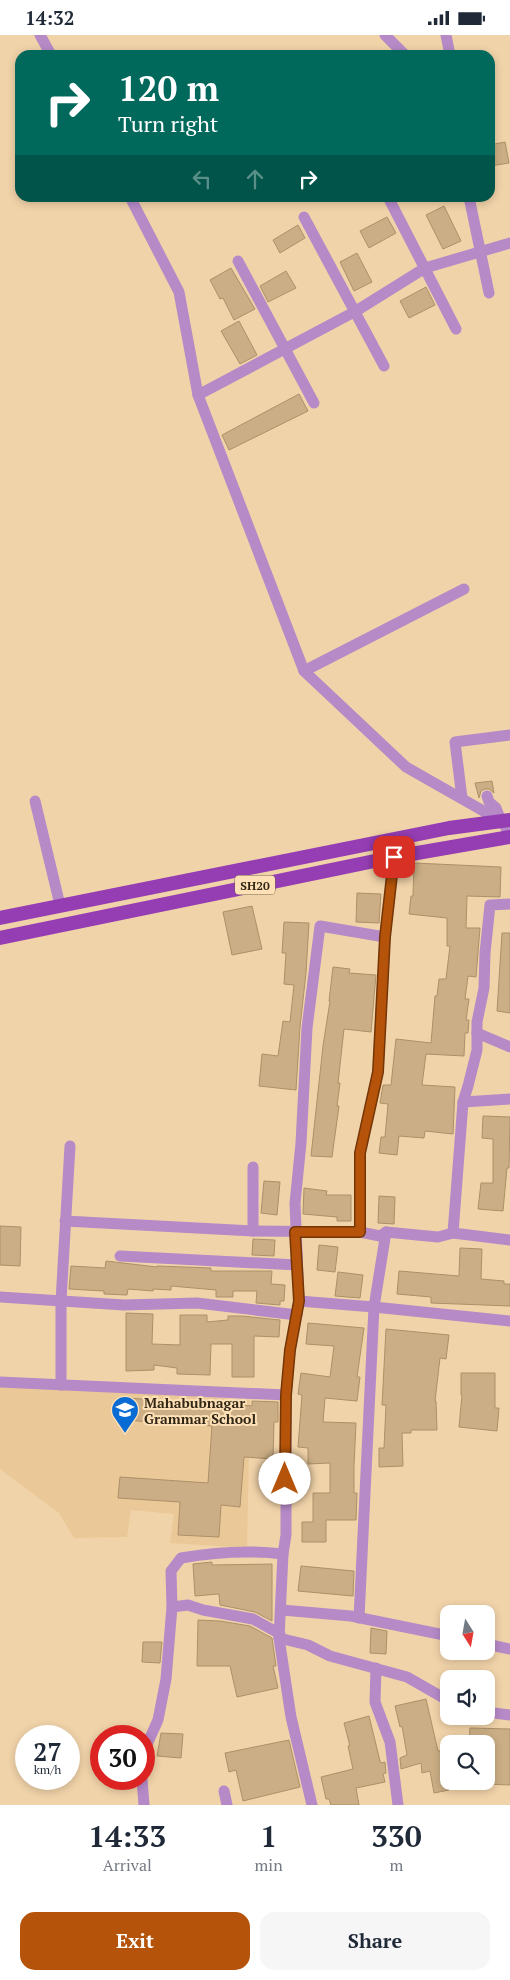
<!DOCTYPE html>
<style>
:root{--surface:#fff;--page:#f6f6f7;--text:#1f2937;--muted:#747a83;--accent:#b45309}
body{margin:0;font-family:"PT Serif",serif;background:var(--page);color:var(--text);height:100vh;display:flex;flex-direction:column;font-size:19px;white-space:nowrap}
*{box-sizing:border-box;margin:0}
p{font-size:16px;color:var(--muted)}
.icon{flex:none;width:28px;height:28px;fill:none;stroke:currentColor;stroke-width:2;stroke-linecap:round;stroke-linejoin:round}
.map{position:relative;height:1770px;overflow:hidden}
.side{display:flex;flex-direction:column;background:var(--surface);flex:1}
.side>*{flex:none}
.banner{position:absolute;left:15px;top:15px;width:480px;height:152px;border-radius:15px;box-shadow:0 2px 8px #0003;background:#00695c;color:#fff;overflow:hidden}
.needle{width:32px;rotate:169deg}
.buttons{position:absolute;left:440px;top:1570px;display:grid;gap:10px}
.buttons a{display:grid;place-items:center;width:55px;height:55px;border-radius:10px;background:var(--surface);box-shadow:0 2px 8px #0003;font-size:25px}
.speed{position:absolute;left:15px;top:1690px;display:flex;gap:10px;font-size:25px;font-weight:700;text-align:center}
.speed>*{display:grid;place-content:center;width:65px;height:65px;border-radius:50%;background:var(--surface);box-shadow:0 2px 8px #0003;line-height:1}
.speed small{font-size:12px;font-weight:400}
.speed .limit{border:8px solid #d22;background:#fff;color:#111}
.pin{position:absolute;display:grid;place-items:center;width:42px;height:42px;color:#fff;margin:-21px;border-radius:10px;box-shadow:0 2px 8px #0006}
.me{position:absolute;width:55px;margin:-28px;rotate:0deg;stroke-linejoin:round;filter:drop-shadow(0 0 4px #0008)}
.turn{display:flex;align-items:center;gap:18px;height:105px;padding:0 20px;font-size:22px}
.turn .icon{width:65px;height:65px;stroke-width:2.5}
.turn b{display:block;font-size:35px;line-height:42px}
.lanes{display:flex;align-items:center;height:48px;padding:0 20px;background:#0003;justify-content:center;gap:25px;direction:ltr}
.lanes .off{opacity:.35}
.eta{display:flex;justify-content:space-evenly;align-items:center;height:85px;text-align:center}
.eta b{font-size:30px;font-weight:700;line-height:35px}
.cta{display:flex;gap:10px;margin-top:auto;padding:10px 20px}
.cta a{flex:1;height:58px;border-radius:15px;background:var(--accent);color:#fff;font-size:20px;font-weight:700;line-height:58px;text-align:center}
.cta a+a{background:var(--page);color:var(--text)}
.status{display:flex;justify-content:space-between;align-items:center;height:35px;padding:0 25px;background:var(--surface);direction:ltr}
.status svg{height:14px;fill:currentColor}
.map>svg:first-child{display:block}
.built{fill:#eac897}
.building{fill:#cbae85;stroke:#ac9068}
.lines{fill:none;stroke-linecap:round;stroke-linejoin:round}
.minor{stroke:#b68ac7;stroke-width:11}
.primary{stroke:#953eb4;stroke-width:14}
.route-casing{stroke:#753606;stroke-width:12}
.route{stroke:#b45309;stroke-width:9}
.labels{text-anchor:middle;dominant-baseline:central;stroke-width:4;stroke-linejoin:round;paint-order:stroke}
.shield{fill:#fee0b6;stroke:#6e5e46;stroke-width:1}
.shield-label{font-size:12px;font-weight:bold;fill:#312616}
.poi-label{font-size:14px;font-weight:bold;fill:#312616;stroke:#fee0b6;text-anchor:start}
</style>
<div class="status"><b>14:32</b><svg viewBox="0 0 49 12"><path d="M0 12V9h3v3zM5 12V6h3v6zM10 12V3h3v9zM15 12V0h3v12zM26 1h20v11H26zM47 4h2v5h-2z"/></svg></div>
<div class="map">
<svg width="510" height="1770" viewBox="0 0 510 1770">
<rect width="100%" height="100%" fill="#f1d3a9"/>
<polygon class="built" points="0,1347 250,1365 247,1513 170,1508 174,1479 131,1475 127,1502 74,1503 59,1478 0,1434"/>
<g class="building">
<polygon points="505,107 509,128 490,131 490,110"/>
<polygon points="444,171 461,206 443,214 426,180"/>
<polygon points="387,182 396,198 369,213 360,196"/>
<polygon points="298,190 305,203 280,218 273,205"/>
<polygon points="357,218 372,247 354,256 340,227"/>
<polygon points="231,233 255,274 234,285 223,263 220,264 210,245"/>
<polygon points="286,236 296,253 268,267 260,251"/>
<polygon points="426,252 435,270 409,283 400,266"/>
<polygon points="239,286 257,320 240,329 221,296"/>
<polygon points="299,359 308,376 229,415 222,400"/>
<polygon points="492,746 494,758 489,754 485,754 481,756 479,763 475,748"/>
<polygon points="414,828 501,832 500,862 467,861 466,893 480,893 476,942 468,941 465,964 469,964 466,985 469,985 468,998 465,998 464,1021 426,1019 422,1050 455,1052 453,1099 425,1096 424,1103 399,1101 397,1120 379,1118 381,1102 385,1102 388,1069 380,1068 383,1050 391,1050 396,1004 431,1008 435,961 437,961 439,944 446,944 450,911 447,911 447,883 409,879 411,861 413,861"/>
<polygon points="357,858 381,859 379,888 356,887"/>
<polygon points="252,871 262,914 232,920 223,877"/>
<polygon points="284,887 309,888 306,938 300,992 296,1055 259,1051 262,1019 278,1021 283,986 290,987 294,950 284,949 286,918 282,918"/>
<polygon points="502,898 510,898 510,978 497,976"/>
<polygon points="333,932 350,934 349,938 376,940 371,997 344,994 338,1048 340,1048 337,1071 339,1071 332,1122 311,1121 323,1011 330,966 329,966"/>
<polygon points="483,1081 510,1082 509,1133 507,1133 503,1176 478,1174 481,1148 493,1148 493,1104 482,1103"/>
<polygon points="264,1146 280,1147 277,1180 261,1178"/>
<polygon points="304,1153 327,1156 326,1160 351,1160 351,1186 337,1186 337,1182 303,1179"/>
<polygon points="379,1161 395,1162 394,1189 378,1188"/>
<polygon points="0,1191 21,1192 20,1231 0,1230"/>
<polygon points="253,1204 275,1205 274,1221 252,1220"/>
<polygon points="319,1210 338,1212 335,1237 317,1235"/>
<polygon points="460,1213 482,1214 481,1244 504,1246 504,1249 510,1249 510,1271 431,1268 431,1262 397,1259 399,1236 459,1241"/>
<polygon points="106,1226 157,1232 157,1231 211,1233 211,1236 272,1236 271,1249 285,1250 284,1266 280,1266 280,1270 256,1268 257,1256 233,1256 233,1262 216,1262 216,1255 171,1251 171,1255 153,1254 153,1256 128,1254 127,1260 104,1259 104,1256 69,1254 71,1231 105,1233"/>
<polygon points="338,1237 363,1240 360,1263 335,1261"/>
<polygon points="126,1278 153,1279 152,1309 180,1310 180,1280 207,1280 207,1287 228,1285 228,1281 242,1281 280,1285 279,1302 254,1301 254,1342 232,1342 232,1309 211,1309 210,1340 177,1339 177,1333 154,1330 154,1335 126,1336"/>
<polygon points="308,1288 364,1293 357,1342 360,1342 357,1366 325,1363 323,1387 356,1388 354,1431 354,1458 357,1458 356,1485 326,1485 326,1507 302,1507 302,1487 313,1487 313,1458 330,1458 330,1428 308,1429 308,1413 298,1412 302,1360 298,1359 301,1338 330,1342 334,1311 306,1309"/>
<polygon points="386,1294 449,1300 446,1324 440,1323 435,1366 436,1366 437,1395 411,1395 411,1398 402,1398 403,1431 379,1432 379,1413 384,1413 386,1370 382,1370"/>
<polygon points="461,1338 495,1338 495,1373 499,1373 497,1396 459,1392 462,1360 461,1360"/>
<polygon points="126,1363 252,1371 252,1366 278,1367 278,1387 274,1387 273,1424 244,1422 240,1472 221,1470 219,1502 178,1500 180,1467 118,1463 120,1442 208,1448 212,1391 124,1385"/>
<polygon points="212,1527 212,1530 272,1529 272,1586 255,1577 220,1570 219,1559 195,1561 193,1529"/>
<polygon points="301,1531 354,1536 353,1561 298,1556"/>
<polygon points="198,1585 220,1586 250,1591 272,1603 276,1631 273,1631 278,1653 237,1662 230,1631 197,1631"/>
<polygon points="371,1593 387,1596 386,1619 370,1618"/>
<polygon points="143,1607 162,1607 160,1628 142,1627"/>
<polygon points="426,1664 438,1716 449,1715 449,1755 434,1758 430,1736 422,1738 421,1728 401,1734 400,1723 407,1720 402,1691 400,1692 395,1671"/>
<polygon points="369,1681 380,1726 381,1728 385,1727 386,1738 383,1739 385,1747 356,1753 359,1770 331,1770 329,1764 326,1764 321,1742 353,1734 348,1711 350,1711 344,1688"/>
<polygon points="470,1693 510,1694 510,1750 486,1749 486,1709 469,1709"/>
<polygon points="161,1698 183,1699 181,1723 157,1721"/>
<polygon points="289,1705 300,1752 243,1766 236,1735 229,1737 225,1718"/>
</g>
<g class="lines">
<g class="minor">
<polyline points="40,0 51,20"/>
<polyline points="385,0 405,20"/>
<polyline points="446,0 450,20"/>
<polyline points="130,162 179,257 198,360 304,636 406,732 501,786 510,798"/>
<polyline points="388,162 456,294"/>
<polyline points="469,162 489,258"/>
<polyline points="304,182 384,331"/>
<polyline points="238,226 314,368"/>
<polyline points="198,360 356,276 425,233 510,208"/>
<polyline points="304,636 464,554"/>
<polyline points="487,761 489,767 496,773 501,786"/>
<polyline points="462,763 455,707 510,700"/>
<polyline points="35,766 60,870"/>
<polyline points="510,869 490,870 485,918 484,953 477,987 477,1015 468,1051 463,1067 510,1064"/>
<polyline points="385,902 378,1037 360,1118 360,1197 380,1201 386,1197 374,1272 299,1266 295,1168 301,1108 307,993 320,891 385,902 394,822"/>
<polyline points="477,998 510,1012"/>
<polyline points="253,1132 253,1196"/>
<polyline points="65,1186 253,1196 360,1197"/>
<polyline points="386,1197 438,1202 453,1198 510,1205"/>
<polyline points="453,1198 463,1067"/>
<polyline points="120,1221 297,1230"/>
<polyline points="0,1262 124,1270 197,1268 297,1280"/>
<polyline points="299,1266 290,1315 286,1360 286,1500 283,1519 279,1603 308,1610 330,1621 407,1642 449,1666"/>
<polyline points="0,1347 286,1360"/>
<polyline points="61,1350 61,1266 70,1111"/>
<polyline points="172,1572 188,1570 203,1575 253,1584 280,1599"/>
<polyline points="282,1575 351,1581 449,1601"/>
<polyline points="359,1583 374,1272 510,1286"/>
<polyline points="279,1603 291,1682 312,1770"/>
<polyline points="486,1609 510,1614"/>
<polyline points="376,1633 375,1667 390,1707 398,1770"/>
<polyline points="486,1677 510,1680"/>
<path d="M144,1716L158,1685L166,1644L172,1572L171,1536L181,1523C216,1517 249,1515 283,1519"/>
<polyline points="142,1744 144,1770"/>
<polyline points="224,1756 227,1770"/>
</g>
<g class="primary">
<polyline points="0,883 449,793 510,785"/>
<polyline points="0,903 394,822 510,802"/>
</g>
</g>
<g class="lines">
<defs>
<polyline id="route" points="285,1444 286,1360 290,1315 299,1266 295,1197 360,1197 360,1118 378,1037 385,902 394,822"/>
</defs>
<use href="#route" class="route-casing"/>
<use href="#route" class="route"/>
</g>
<defs>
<symbol id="school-pin" viewBox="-11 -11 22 30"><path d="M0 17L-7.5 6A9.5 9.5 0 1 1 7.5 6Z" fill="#096bd4" stroke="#fee0b6"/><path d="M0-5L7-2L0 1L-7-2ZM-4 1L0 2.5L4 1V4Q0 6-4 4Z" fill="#fff"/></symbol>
</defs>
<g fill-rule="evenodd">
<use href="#school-pin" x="109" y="1359" width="32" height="43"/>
</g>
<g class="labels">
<rect class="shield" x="235" y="840.5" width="40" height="19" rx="4"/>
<g class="shield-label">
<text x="255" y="850">SH20</text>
</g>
<g class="poi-label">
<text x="144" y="1367">Mahabubnagar<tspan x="144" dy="16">Grammar School</tspan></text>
</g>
</g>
</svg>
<div class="buttons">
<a><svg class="needle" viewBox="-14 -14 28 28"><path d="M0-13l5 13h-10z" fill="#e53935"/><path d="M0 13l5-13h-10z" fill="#747a83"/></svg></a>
<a><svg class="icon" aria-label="sound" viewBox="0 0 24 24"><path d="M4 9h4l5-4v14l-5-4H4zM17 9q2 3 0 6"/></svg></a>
<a><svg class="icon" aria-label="search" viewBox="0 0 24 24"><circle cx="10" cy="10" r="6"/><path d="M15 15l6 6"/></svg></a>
</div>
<div class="speed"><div>27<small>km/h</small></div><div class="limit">30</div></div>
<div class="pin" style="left:394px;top:822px;background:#d93025"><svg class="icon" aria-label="arrive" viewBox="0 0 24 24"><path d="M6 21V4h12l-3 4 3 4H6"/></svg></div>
<svg class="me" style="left:285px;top:1444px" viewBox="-20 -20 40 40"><circle r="19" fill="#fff"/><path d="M0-13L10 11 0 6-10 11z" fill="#b45309"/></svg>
<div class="banner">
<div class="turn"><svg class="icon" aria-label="right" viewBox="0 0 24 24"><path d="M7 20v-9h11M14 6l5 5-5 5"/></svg><div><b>120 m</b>Turn right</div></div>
<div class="lanes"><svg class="icon off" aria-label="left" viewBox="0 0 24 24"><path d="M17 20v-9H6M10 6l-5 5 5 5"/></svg><svg class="icon off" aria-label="ahead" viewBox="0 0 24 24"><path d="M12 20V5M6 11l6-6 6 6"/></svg><svg class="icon" aria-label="right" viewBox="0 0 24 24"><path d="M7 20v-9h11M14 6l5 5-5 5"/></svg></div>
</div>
</div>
<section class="side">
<div class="eta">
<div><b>14:33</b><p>Arrival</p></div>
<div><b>1</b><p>min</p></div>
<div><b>330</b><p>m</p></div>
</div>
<div class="cta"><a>Exit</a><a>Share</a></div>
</section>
